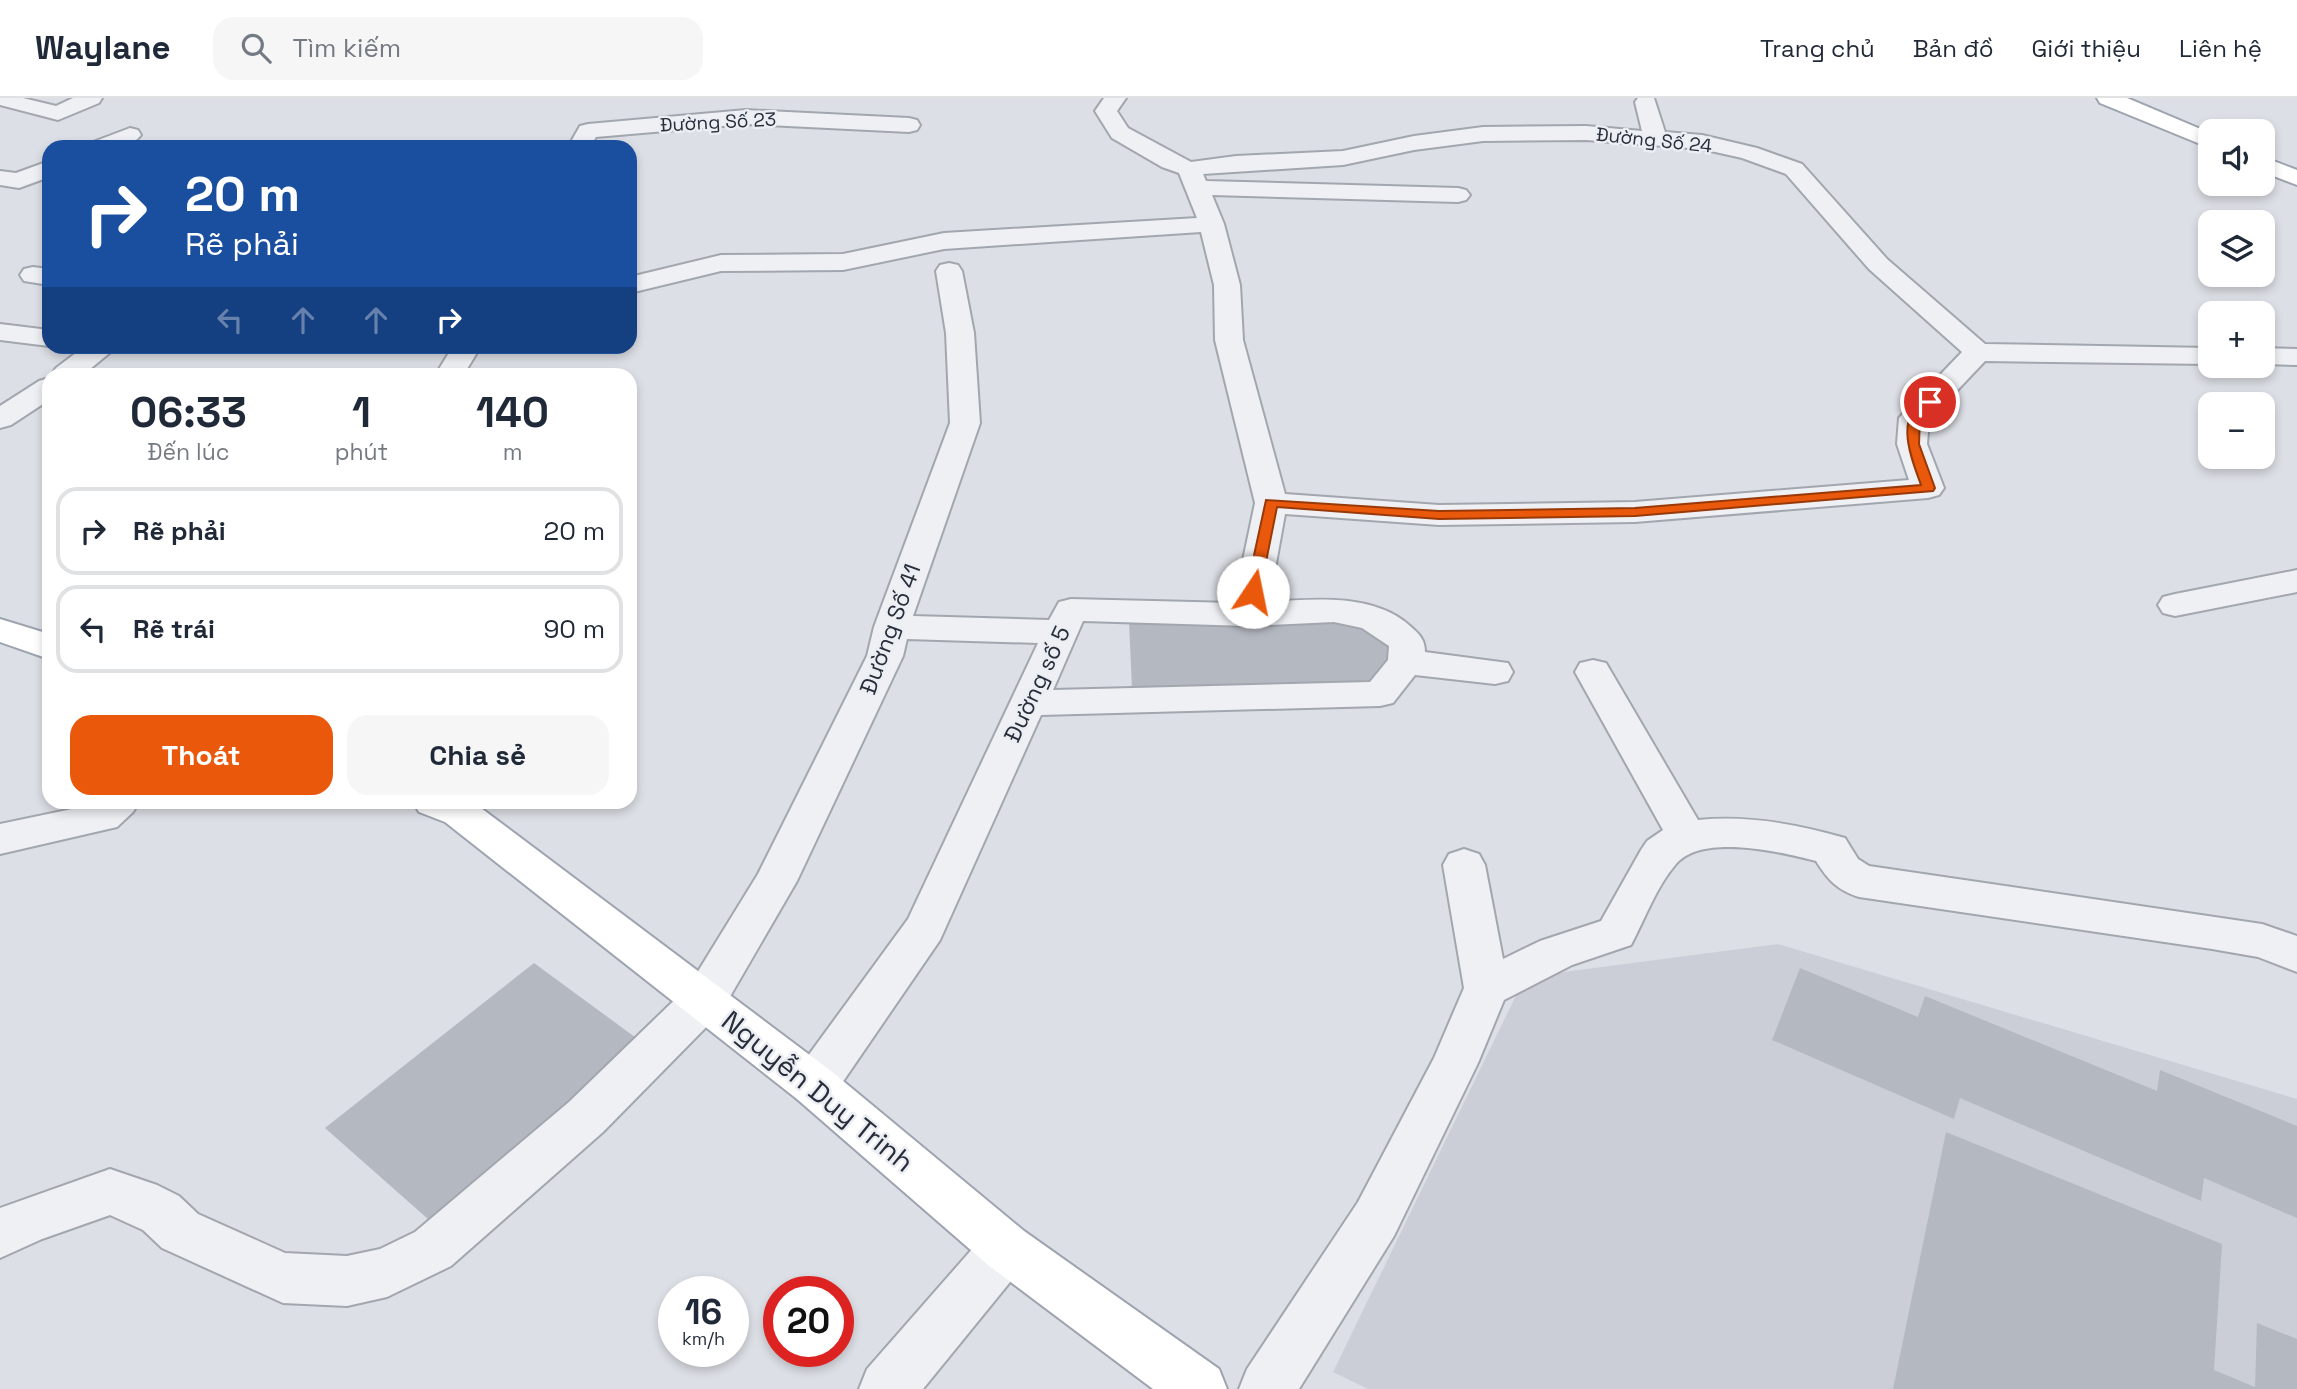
<!DOCTYPE html>
<html lang="vi">
<meta charset="utf-8">
<style>
:root{--surface:#fff;--page:#f6f6f7;--text:#1f2937;--muted:#747a83;--line:#e0e1e3;--accent:#ea580c}
body{margin:0;font-family:"Space Grotesk",sans-serif;background:var(--page);color:var(--text);height:100vh;display:flex;flex-direction:column;font-size:26px;white-space:nowrap}
*{box-sizing:border-box;margin:0}
p{font-size:23px;color:var(--muted)}
.icon{flex:none;width:38px;height:38px;fill:none;stroke:currentColor;stroke-width:2;stroke-linecap:round;stroke-linejoin:round}
.map{position:relative;flex:1;overflow:hidden}
.drawer{position:absolute;left:42px;top:270px;width:595px;height:441px;display:flex;flex-direction:column;background:var(--surface);border-radius:21px;box-shadow:0 4px 10px #0003}
.drawer>*{flex:none}
.hud{position:absolute;left:42px;top:42px;width:595px;height:214px;border-radius:21px;box-shadow:0 4px 10px #0003;background:#1a4fa0;color:#fff;overflow:hidden}
.fabs{position:absolute;left:2198px;top:21px;display:grid;gap:14px}
.fabs a{display:grid;place-items:center;width:77px;height:77px;border-radius:14px;background:var(--surface);box-shadow:0 4px 10px #0003;font-size:35px}
.speed{position:absolute;left:658px;top:1178px;display:flex;gap:14px;font-size:35px;font-weight:700;text-align:center}
.speed>*{display:grid;place-content:center;width:91px;height:91px;border-radius:50%;background:var(--surface);box-shadow:0 4px 10px #0003;line-height:1}
.speed small{font-size:18px;font-weight:400}
.speed .limit{border:10px solid #d22;background:#fff;color:#111}
.pin{position:absolute;display:grid;place-items:center;width:60px;height:60px;color:#fff;margin:-30px;border:4px solid #fff;border-radius:50%;box-shadow:0 2px 7px #0007}
.me{position:absolute;width:77px;margin:-38px;rotate:11deg;stroke-linejoin:round;filter:drop-shadow(0 0 5px #0008)}
.turn{display:flex;align-items:center;gap:24px;height:147px;padding:0 28px;font-size:32px}
.turn .icon{width:91px;height:91px;stroke-width:2.5}
.turn b{display:block;font-size:49px;line-height:60px}
.lanes{display:flex;align-items:center;height:66px;padding:0 28px;background:#0003;justify-content:center;gap:35px;direction:ltr}
.lanes .off{opacity:.35}
.eta{display:flex;justify-content:space-evenly;align-items:center;height:119px;text-align:center}
.eta b{font-size:42px;font-weight:800;line-height:49px}
.primary-button{display:flex;gap:14px;margin-top:auto;padding:14px 28px}
.primary-button a{flex:1;height:80px;border-radius:21px;background:var(--accent);color:#fff;font-size:28px;font-weight:800;line-height:80px;text-align:center}
.primary-button a+a{background:var(--page);color:var(--text)}
ul{padding:0;list-style:none}
li{display:flex;align-items:center;gap:21px;height:88px;margin:0 14px 10px;padding:0 14px;border:4px solid var(--line);border-radius:21px}
li div{flex:1}
li b{display:block;font-size:26px}
li em{font-style:normal}
header{display:flex;align-items:center;gap:42px;box-sizing:border-box;height:98px;padding:0 35px;background:var(--surface);border-bottom:2px solid var(--line)}
header strong{font-size:33px}
nav{display:flex;gap:38px;margin-inline-start:auto;font-size:24px}
.search{width:490px;height:63px;background:var(--page);display:flex;align-items:center;gap:18px;box-sizing:border-box;padding:0 24px;border-radius:21px;color:var(--muted);font-size:26px}
.map>svg:first-child{display:block}
.built{fill:#cbced6}
.building{fill:#b4b8c1}
.lines{fill:none;stroke-linecap:round;stroke-linejoin:round}
.minor-casing{stroke:#a2a6ae;stroke-width:4}
.major-casing{stroke:#9da3af;stroke-width:4}
.minor{fill:#eff0f4;fill-rule:evenodd}
.major{fill:#fff;fill-rule:evenodd}
.route{fill:#ea580c;stroke:#983908;stroke-width:2}
.labels{text-anchor:middle;dominant-baseline:central;stroke-width:5;stroke-linejoin:round;paint-order:stroke}
.far-street-label{font-size:19px;fill:#282d3a;stroke:#ebeef3}
.street-label{font-size:23px;fill:#282d3a;stroke:#ebeef3}
.near-street-label{font-size:28px;fill:#282d3a;stroke:#ebeef3}
</style>
<header>
<strong>Waylane</strong>
<div class="search"><svg class="icon" aria-label="search" viewBox="0 0 24 24"><circle cx="10" cy="10" r="6"/><path d="M15 15l6 6"/></svg>Tìm kiếm</div>
<nav><a>Trang chủ</a><a>Bản đồ</a><a>Giới thiệu</a><a>Liên hệ</a></nav>
</header>
<div class="map">
<svg width="2297" height="1291" viewBox="0 0 2297 1291">
<rect width="100%" height="100%" fill="#dcdfe5"/>
<polygon class="built" points="1778,846 2297,1001 2297,1291 1368,1291 1333,1274 1525,879"/>
<g class="building">
<polygon points="1350,519 1384,534 1393,569 1367,588 1132,591 1129,523"/>
<polygon points="534,865 643,945 437,1129 325,1030"/>
<polygon points="1800,870 1918,919 1925,898 2157,993 2160,972 2297,1028 2297,1120 2204,1080 2201,1103 1960,1000 1954,1021 1772,942"/>
<polygon points="1946,1034 2222,1146 2214,1272 2255,1289 2257,1225 2297,1241 2297,1291 1893,1291"/>
</g>
<g class="lines">
<defs>
<g id="minor">
<polygon points="0,0 23,0 56,8 73,0 102,0 99,5 58,22 0,7"/>
<path d="M1104,0H1126L1117,13L1128,30L1191,64L1236,58L1343,53L1414,38L1483,29L1586,28L1642,33L1635,4L1638,0H1654L1665,34L1702,37L1757,50L1802,66L1887,161L1985,246L2210,250V266L1985,263L1929,322L1927,346L1944,390L1939,397L1928,400L1635,424L1439,427L1285,416L1269,504C1313,501 1374,495 1410,528C1419,536 1425,541 1425,554L1508,565L1513,574L1508,583L1495,586L1415,577L1393,605L1380,608L1041,617L940,842L831,1001L814,1007L797,1001L790,987L797,973L908,821L1038,545L907,541L903,558L797,783L721,914L603,1034L451,1168L387,1199L347,1208L283,1205L162,1150L143,1132L110,1117L42,1141L0,1160V1110L110,1071L157,1087L179,1098L198,1116L285,1155L347,1158L380,1151L415,1134L569,1004L689,888L758,776L867,558L874,529L950,325L946,235L936,173L940,167L949,165L958,167L962,173L974,235L980,325L913,518L1049,522L1059,504L1071,501L1234,505L1255,405L1215,242L1214,187L1201,134L944,151L843,172L721,173L630,195V179L721,157L843,156L944,135L1197,120L1179,75L1162,69L1112,40L1095,13ZM1586,42L1702,51L1742,60L1786,76L1869,171L1962,254L1899,320L1897,346L1909,382L1635,404L1439,407L1285,396L1243,242L1240,187L1224,126L1212,97L1458,104L1466,102L1470,97L1466,92L1458,90L1206,83L1203,76L1343,67L1414,52L1483,43ZM1083,523L1249,528L1334,524L1362,530L1389,548L1388,562L1370,584L1053,592Z"/>
<polygon points="746,12 909,20 917,22 920,27 917,32 909,34 746,26 596,39 590,49 568,49 580,28 588,26"/>
<path d="M130,30L138,32L141,37C130,52 107,49 90,49L93,44Z"/>
<polygon points="49,63 49,79 19,90 0,87 0,73 16,75"/>
<polygon points="33,169 49,171 49,187 24,183 20,177 24,171"/>
<polygon points="0,226 49,232 49,248 0,242"/>
<polygon points="85,248 118,248 84,276 52,276 56,270"/>
<polygon points="453,248 481,248 464,276 436,276"/>
<polygon points="2263,250 2297,251 2297,267 2263,266"/>
<polygon points="49,280 49,302 11,327 0,330 0,308 39,283"/>
<polygon points="2297,472 2297,494 2175,518 2163,515 2158,507 2163,499 2175,496"/>
<path d="M1593,562L1606,565L1698,722C1748,717 1797,726 1845,740L1858,761L1869,768L2262,826L2297,838V874L2258,859L2212,851L1859,799C1837,792 1828,782 1816,763C1781,754 1702,735 1676,766C1656,789 1645,821 1631,847L1572,867L1504,902L1478,965L1394,1138L1299,1291H1239L1247,1271L1358,1104L1434,960L1464,890L1443,767L1449,756L1464,751L1479,756L1485,767L1503,861L1540,843L1601,823L1641,752L1647,743L1663,732L1575,574L1580,565Z"/>
<polygon points="94,704 139,704 133,714 117,729 0,756 0,726 91,707"/>
<polygon points="1006,1126 1024,1133 1032,1150 1024,1167 923,1291 859,1291 867,1271 988,1133"/>
</g>
<g id="major">
<polygon points="2097,0 2127,0 2210,35 2210,50 2100,5"/>
<polygon points="2263,59 2297,72 2297,87 2263,74"/>
<polygon points="0,521 49,536 49,561 0,544"/>
<polygon points="413,704 473,704 831,973 1024,1133 1219,1271 1227,1291 1153,1291 988,1167 797,1001 445,724 419,714"/>
</g>
</defs>
<use href="#minor" class="minor-casing"/>
<use href="#major" class="major-casing"/>
<use href="#minor" class="minor"/>
<use href="#major" class="major"/>
</g>
<path class="route" d="M1930,300L1936,304L1920,321L1919,346L1935,390L1933,393L1635,418L1439,421L1277,409L1260,494L1253,499L1246,494L1266,402L1439,413L1635,410L1921,387C1911,359 1892,315 1930,300Z"/>
<g class="labels">
<g class="far-street-label">
<text transform="translate(718 24) rotate(-3)">Đường Số 23</text>
<text transform="translate(1654 42) rotate(6)">Đường Số 24</text>
</g>
<g class="street-label">
<text transform="translate(890 531) rotate(-70)">Đường Số 41</text>
<text transform="translate(1037 586) rotate(-65)">Đường số 5</text>
</g>
<g class="near-street-label">
<text transform="translate(818 993) rotate(39)">Nguyễn Duy Trinh</text>
</g>
</g>
</svg>
<div class="fabs">
<a><svg class="icon" aria-label="sound" viewBox="0 0 24 24"><path d="M4 9h4l5-4v14l-5-4H4zM17 9q2 3 0 6"/></svg></a>
<a><svg class="icon" aria-label="layers" viewBox="0 0 24 24"><path d="M12 4l9 5-9 5-9-5zM3 14l9 5 9-5"/></svg></a>
<a>+</a>
<a>−</a>
</div>
<div class="speed"><div>16<small>km/h</small></div><div class="limit">20</div></div>
<div class="pin" style="left:1930px;top:304px;background:#d93025"><svg class="icon" aria-label="arrive" viewBox="0 0 24 24"><path d="M6 21V4h12l-3 4 3 4H6"/></svg></div>
<svg class="me" style="left:1253px;top:494px" viewBox="-20 -20 40 40"><circle r="19" fill="#fff"/><path d="M0-13L10 11 0 6-10 11z" fill="#ea580c"/></svg>
<div class="hud">
<div class="turn"><svg class="icon" aria-label="right" viewBox="0 0 24 24"><path d="M7 20v-9h11M14 6l5 5-5 5"/></svg><div><b>20 m</b>Rẽ phải</div></div>
<div class="lanes"><svg class="icon off" aria-label="left" viewBox="0 0 24 24"><path d="M17 20v-9H6M10 6l-5 5 5 5"/></svg><svg class="icon off" aria-label="ahead" viewBox="0 0 24 24"><path d="M12 20V5M6 11l6-6 6 6"/></svg><svg class="icon off" aria-label="ahead" viewBox="0 0 24 24"><path d="M12 20V5M6 11l6-6 6 6"/></svg><svg class="icon" aria-label="right" viewBox="0 0 24 24"><path d="M7 20v-9h11M14 6l5 5-5 5"/></svg></div>
</div>
<section class="drawer">
<div class="eta">
<div><b>06:33</b><p>Đến lúc</p></div>
<div><b>1</b><p>phút</p></div>
<div><b>140</b><p>m</p></div>
</div>
<ul>
<li><svg class="icon" aria-label="right" viewBox="0 0 24 24"><path d="M7 20v-9h11M14 6l5 5-5 5"/></svg><div><b>Rẽ phải</b></div><em>20 m</em></li>
<li><svg class="icon" aria-label="left" viewBox="0 0 24 24"><path d="M17 20v-9H6M10 6l-5 5 5 5"/></svg><div><b>Rẽ trái</b></div><em>90 m</em></li>
</ul>
<div class="primary-button"><a>Thoát</a><a>Chia sẻ</a></div>
</section>
</div>
